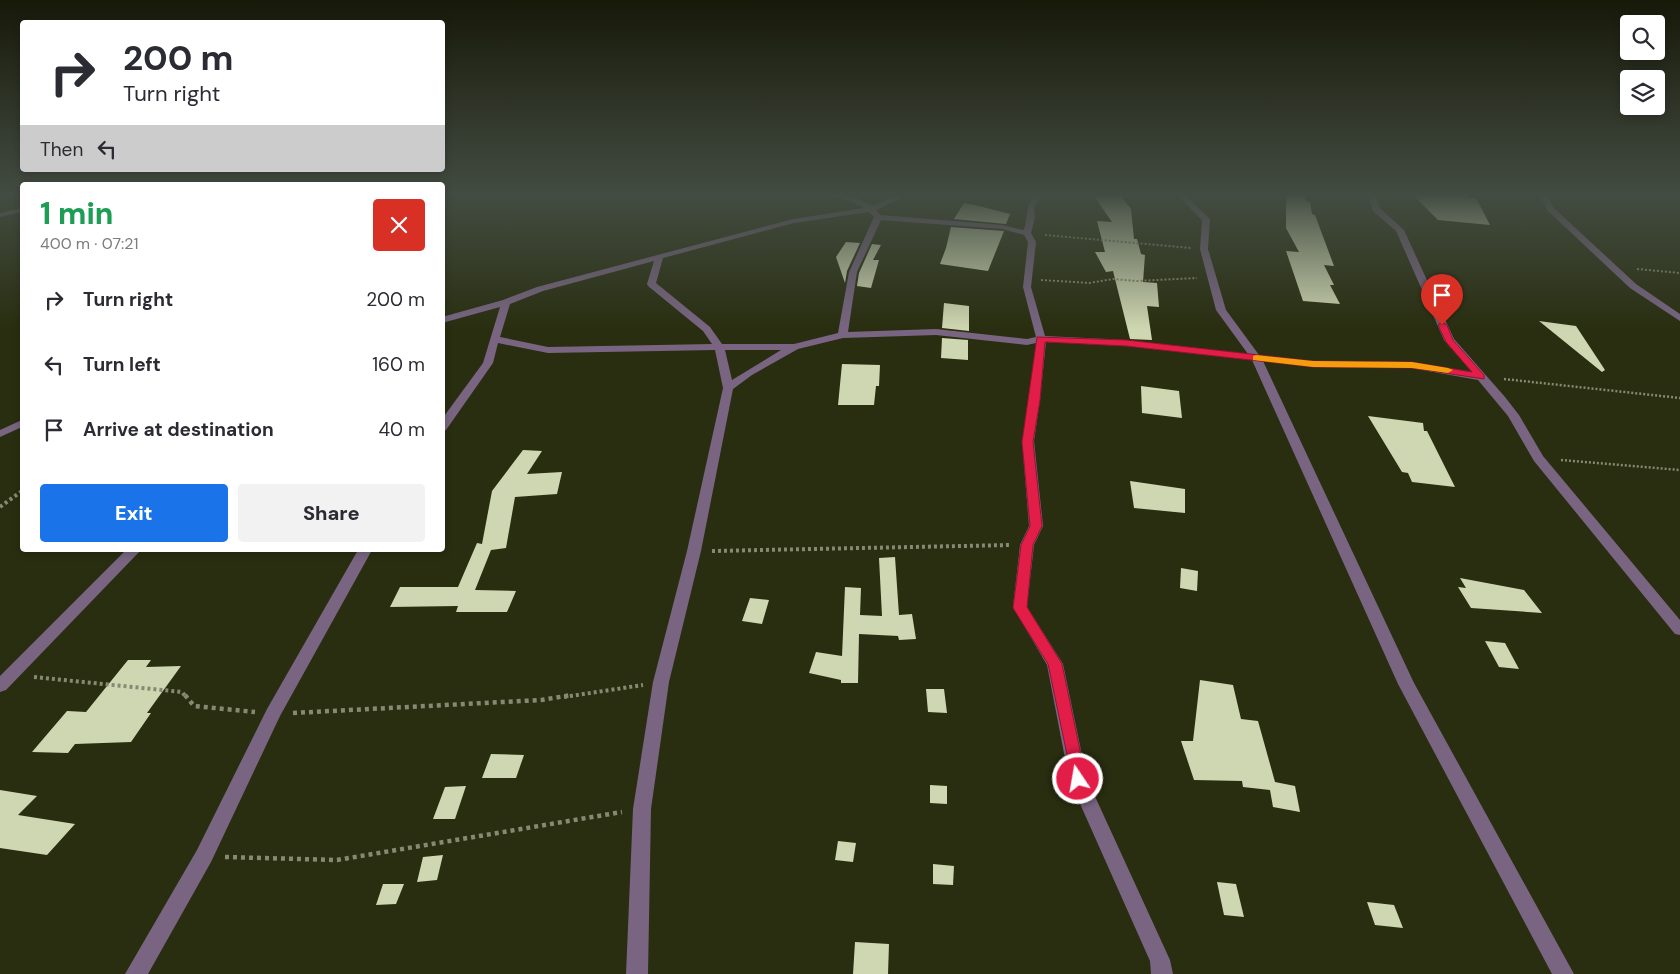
<!DOCTYPE html>
<meta charset="utf-8">
<style>
:root{--surface:#fff;--page:#f2f2f3;--text:#2b2b33;--muted:#7c7c81;--accent:#1a73e8}
body{margin:0;font-family:"DM Sans",sans-serif;background:var(--page);color:var(--text);height:100vh;display:flex;flex-direction:column;font-size:19px;white-space:nowrap}
*{box-sizing:border-box;margin:0}
p{font-size:16px;color:var(--muted)}
.icon{flex:none;width:28px;height:28px;fill:none;stroke:currentColor;stroke-width:2;stroke-linecap:round;stroke-linejoin:round}
.map{position:relative;flex:1;overflow:hidden}
.side{position:absolute;left:20px;top:182px;width:425px;height:370px;display:flex;flex-direction:column;background:var(--surface);border-radius:5px;box-shadow:0 2px 8px #0003}
.side>*{flex:none}
.top-card{position:absolute;left:20px;top:20px;width:425px;height:152px;border-radius:5px;box-shadow:0 2px 8px #0003;background:#fff;color:var(--text);overflow:hidden}
.tools{position:absolute;left:1620px;top:15px;display:grid;gap:10px}
.tools a{display:grid;place-items:center;width:45px;height:45px;border-radius:5px;background:var(--surface);box-shadow:0 2px 8px #0003;font-size:25px}
.pin{position:absolute;display:grid;place-items:center;width:42px;height:42px;color:#fff;margin:-51px -21px;border-radius:50% 50% 50% 0;rotate:-45deg;box-shadow:0 0 5px #0007}
.pin .icon{rotate:45deg}
.me{position:absolute;width:55px;margin:-28px;rotate:348deg;stroke-linejoin:round;filter:drop-shadow(0 0 4px #0008)}
.turn{display:flex;align-items:center;gap:18px;height:105px;padding:0 20px;font-size:22px}
.turn .icon{width:65px;height:65px;stroke-width:2.5}
.turn b{display:block;font-size:35px;line-height:42px}
.then{display:flex;align-items:center;height:48px;padding:0 20px;background:#0003;gap:10px;font-size:19px}
.round{display:grid;place-items:center;flex:none;width:52px;height:52px;border-radius:5px;background:var(--page)}
.headline{display:flex;align-items:center;justify-content:space-between;height:85px;padding:0 20px}
h1{font-size:30px;font-weight:800;line-height:38px;color:#1e9e55}
.cta{display:flex;gap:10px;margin-top:auto;padding:10px 20px}
.cta a{flex:1;height:58px;border-radius:5px;background:var(--accent);color:#fff;font-size:20px;font-weight:800;line-height:58px;text-align:center}
.cta a+a{background:var(--page);color:var(--text)}
ul{padding:0;list-style:none}
li{display:flex;align-items:center;gap:15px;height:65px;padding:0 20px}
li div{flex:1}
li b{display:block;font-size:19px}
li em{font-style:normal}
.map>svg:first-child{display:block}
.building{fill:#cfd7b2}
.lines{fill:none;stroke-linecap:round;stroke-linejoin:round}
.path-far3{stroke:#858a72;stroke-width:2;stroke-dasharray:2 2;stroke-linecap:butt}
.path-far2{stroke:#858a72;stroke-width:2.5;stroke-dasharray:2 2;stroke-linecap:butt}
.path-far1{stroke:#858a72;stroke-width:4;stroke-dasharray:3 3;stroke-linecap:butt}
.path{stroke:#858a72;stroke-width:4.5;stroke-dasharray:4 4;stroke-linecap:butt}
.street{fill:#796582;fill-rule:evenodd}
.route{fill:#e11d48;stroke:#92132f}
.slow{fill:#f59e0b}
</style>
<div class="map">
<svg width="1680" height="974" viewBox="0 0 1680 974">
<rect width="100%" height="100%" fill="#292e10"/>
<g class="building">
<polygon points="1286,194 1304,195 1306,201 1310,202 1312,214 1315,215 1334,266 1324,265 1334,285 1330,285 1340,304 1303,301 1286,251 1299,252 1286,228"/>
<polygon points="1412,194 1466,194 1468,198 1476,198 1490,225 1438,220"/>
<polygon points="1094,196 1121,196 1131,209 1134,239 1137,239 1141,254 1145,255 1143,282 1157,283 1159,307 1147,306 1152,340 1130,339 1113,271 1106,272 1095,252 1105,252 1097,221 1112,222"/>
<polygon points="964,203 975,205 1010,214 1006,224 954,219"/>
<polygon points="951,227 1004,231 988,271 940,264 946,248"/>
<polygon points="846,242 860,243 847,271 845,283 836,257"/>
<polygon points="872,244 881,245 873,260 879,260 871,288 857,286 859,273"/>
<polygon points="944,303 969,306 969,331 942,328"/>
<polygon points="1539,321 1576,326 1605,370 1602,372"/>
<polygon points="942,338 968,340 968,360 941,358"/>
<polygon points="842,364 880,365 879,386 876,386 874,405 838,405"/>
<polygon points="1141,386 1179,391 1182,418 1142,413"/>
<polygon points="1368,416 1423,423 1424,431 1427,431 1455,487 1412,482 1408,473 1402,472"/>
<polygon points="523,450 542,451 527,474 562,472 557,494 515,497 506,548 491,550 475,590 516,591 507,612 456,612 458,606 390,607 400,587 458,587 477,543 482,544 492,491"/>
<polygon points="1130,481 1185,489 1185,513 1134,508"/>
<polygon points="895,557 899,615 912,614 916,639 899,640 898,636 859,634 858,683 841,683 841,680 809,673 816,652 842,656 845,587 861,588 860,615 882,616 879,558"/>
<polygon points="1181,568 1198,571 1197,591 1180,588"/>
<polygon points="1460,578 1524,590 1542,613 1471,608 1458,587 1466,588"/>
<polygon points="750,598 769,600 762,624 742,621"/>
<polygon points="1485,641 1505,643 1519,669 1499,667"/>
<polygon points="128,660 151,660 146,667 181,666 147,713 151,713 131,742 75,744 68,753 32,752 67,711 86,712"/>
<polygon points="1200,680 1233,685 1241,719 1258,721 1275,782 1295,786 1300,812 1273,807 1270,790 1243,787 1242,781 1194,780 1181,741 1193,741"/>
<polygon points="926,689 944,689 947,713 928,712"/>
<polygon points="491,754 524,755 516,778 482,778"/>
<polygon points="930,785 947,786 947,804 930,803"/>
<polygon points="466,786 455,819 433,819 445,787"/>
<polygon points="0,790 37,796 18,815 75,824 47,855 0,848"/>
<polygon points="838,841 856,843 853,862 835,860"/>
<polygon points="443,855 437,880 417,882 423,857"/>
<polygon points="933,864 954,866 953,885 933,884"/>
<polygon points="1217,882 1236,884 1244,917 1224,915"/>
<polygon points="383,884 404,884 396,904 376,905"/>
<polygon points="1367,902 1394,905 1403,928 1375,925"/>
<polygon points="855,942 889,944 888,974 853,974"/>
</g>
<g class="lines">
<g class="path-far3">
<polyline points="1045,235 1191,248"/>
<polyline points="1637,269 1680,273"/>
<polyline points="1041,280 1089,283 1113,279 1136,281 1197,278"/>
</g>
<g class="path-far2">
<polyline points="1504,379 1680,398"/>
<polyline points="1561,460 1680,470"/>
</g>
<g class="path-far1">
<polyline points="0,507 22,491"/>
<polyline points="712,551 1011,545"/>
<polyline points="34,677 182,692 186,697"/>
<polyline points="564,697 643,685"/>
</g>
<g class="path">
<polyline points="185,695 194,706 255,712"/>
<polyline points="293,713 541,700 572,695"/>
<polyline points="225,857 337,860 622,812"/>
</g>
<g class="street">
<path d="M824,194C841,193 858,197 872,206L900,194H910L876,210L880,215L1002,225L1024,230C1029,212 1024,210 1035,194H1043L1034,207L1035,218L1031,233L1036,242L1031,287L1045,336L1126,340L1248,354L1216,310L1200,249L1202,220L1176,194H1184L1210,219L1208,249L1226,310L1259,355L1313,361L1411,362L1472,372L1444,340L1396,231L1373,211L1368,194H1376L1380,208L1404,230L1454,339L1505,397L1519,415L1543,456L1680,620V635L1675,634L1534,461L1508,416L1478,380L1411,368L1313,367L1263,361L1414,683L1574,974H1552L1398,684L1252,360L1126,346L1046,342L1040,400L1034,441L1043,526L1034,545L1027,607L1063,664L1087,779L1170,960L1173,974H1151L1150,961L1069,779L1047,665L1013,607L1020,545L1029,526L1022,441L1030,400L1036,343L1027,345L936,335L843,338L798,349L752,375L733,389L701,551L669,682L651,809L648,974H626L633,809L653,682L687,551L723,388L715,350L548,353L498,343L493,363L446,430L442,431V419L483,363L500,307L442,323V317L503,300L537,287L793,219L864,208L853,202ZM869,212L874,217L849,272L838,333L794,344H722L710,327L656,283L663,258L794,223ZM881,220L1002,229L1024,235L1028,242L1023,287L1036,337L1027,339L936,329L848,332L857,272ZM654,261L647,284L648,286L703,331L712,344L548,347L500,337L510,304L543,291ZM725,350H781L732,380Z"/>
<polygon points="1539,194 1547,194 1554,208 1636,284 1680,314 1680,321 1630,288 1548,211"/>
<polygon points="22,208 22,212 0,217 0,213"/>
<polygon points="22,420 22,427 0,437 0,430"/>
<polygon points="126,550 141,550 6,690 0,692 0,676"/>
<polygon points="358,550 372,550 280,716 211,862 148,974 125,974 197,850 267,709"/>
</g>
</g>
<linearGradient id="sky" x2="0" y2="1"><stop stop-color="#171909"/><stop offset="0.59" stop-color="#434c42"/><stop offset="1" stop-color="#434c42" stop-opacity="0"/></linearGradient>
<rect width="1680" height="330" fill="url(#sky)"/>
<polygon class="route" points="1442,322 1447,325 1453,340 1484,375 1484,379 1412,368 1313,367 1126,346 1045,342 1040,400 1033,442 1042,526 1033,545 1027,607 1062,664 1086,779 1084,783 1078,785 1073,783 1048,664 1013,608 1021,545 1030,526 1022,442 1037,337 1126,340 1313,361 1412,362 1472,372 1446,342 1438,325"/>
<polygon class="slow" points="1256,355 1313,361 1412,362 1448,368 1453,370 1448,373 1412,368 1313,367 1253,360 1253,356"/>
</svg>
<div class="tools">
<a><svg class="icon" aria-label="search" viewBox="0 0 24 24"><circle cx="10" cy="10" r="6"/><path d="M15 15l6 6"/></svg></a>
<a><svg class="icon" aria-label="layers" viewBox="0 0 24 24"><path d="M12 4l9 5-9 5-9-5zM3 14l9 5 9-5"/></svg></a>
</div>
<div class="pin" style="left:1442px;top:325px;background:#d93025"><svg class="icon" aria-label="arrive" viewBox="0 0 24 24"><path d="M6 21V4h12l-3 4 3 4H6"/></svg></div>
<svg class="me" style="left:1078px;top:779px" viewBox="-20 -20 40 40"><circle r="17" fill="#e11d48" stroke="#fff" stroke-width="3"/><path d="M0-11L8 9 0 5-8 9z" fill="#fff"/></svg>
<div class="top-card">
<div class="turn"><svg class="icon" aria-label="right" viewBox="0 0 24 24"><path d="M7 20v-9h11M14 6l5 5-5 5"/></svg><div><b>200 m</b>Turn right</div></div>
<div class="then">Then<svg class="icon" aria-label="left" viewBox="0 0 24 24"><path d="M17 20v-9H6M10 6l-5 5 5 5"/></svg></div>
</div>
<section class="side">
<div class="headline"><div><h1>1 min</h1><p>400 m · 07:21</p></div><a class="round" style="background:#d93025;color:#fff"><svg class="icon" aria-label="close" viewBox="0 0 24 24"><path d="M6 6l12 12M18 6L6 18"/></svg></a></div>
<ul>
<li><svg class="icon" aria-label="right" viewBox="0 0 24 24"><path d="M7 20v-9h11M14 6l5 5-5 5"/></svg><div><b>Turn right</b></div><em>200 m</em></li>
<li><svg class="icon" aria-label="left" viewBox="0 0 24 24"><path d="M17 20v-9H6M10 6l-5 5 5 5"/></svg><div><b>Turn left</b></div><em>160 m</em></li>
<li><svg class="icon" aria-label="arrive" viewBox="0 0 24 24"><path d="M6 21V4h12l-3 4 3 4H6"/></svg><div><b>Arrive at destination</b></div><em>40 m</em></li>
</ul>
<div class="cta"><a>Exit</a><a>Share</a></div>
</section>
</div>
